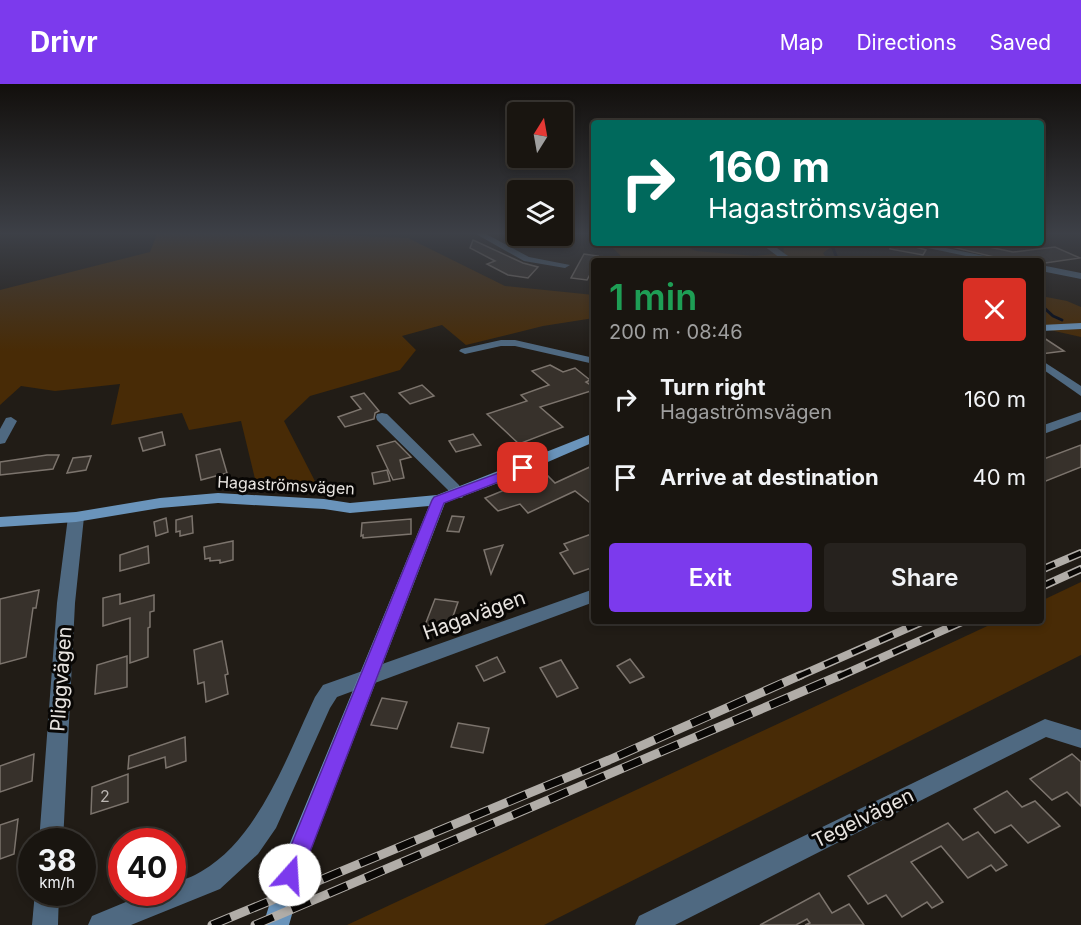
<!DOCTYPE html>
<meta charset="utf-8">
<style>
:root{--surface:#191510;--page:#26221e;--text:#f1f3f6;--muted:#9f9f9f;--line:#373430;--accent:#7c3aed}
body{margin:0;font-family:Inter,sans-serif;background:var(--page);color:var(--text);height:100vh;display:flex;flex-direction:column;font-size:22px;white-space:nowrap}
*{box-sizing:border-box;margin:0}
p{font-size:20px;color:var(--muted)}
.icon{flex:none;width:33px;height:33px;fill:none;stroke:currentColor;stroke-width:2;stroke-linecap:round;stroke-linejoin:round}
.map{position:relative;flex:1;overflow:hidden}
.side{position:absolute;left:591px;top:174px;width:453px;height:366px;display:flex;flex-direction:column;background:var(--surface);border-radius:6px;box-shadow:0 3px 9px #0003,0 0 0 2px var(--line)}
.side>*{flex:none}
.banner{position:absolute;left:591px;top:36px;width:453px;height:126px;border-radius:6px;box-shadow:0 3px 9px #0003,0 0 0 2px var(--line);background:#00695c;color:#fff;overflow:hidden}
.needle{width:39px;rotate:11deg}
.tools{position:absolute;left:507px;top:18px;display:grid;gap:12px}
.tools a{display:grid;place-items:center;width:66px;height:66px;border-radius:6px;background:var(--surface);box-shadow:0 3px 9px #0003,0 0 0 2px var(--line);font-size:30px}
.speed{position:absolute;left:18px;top:744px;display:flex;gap:12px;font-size:30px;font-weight:700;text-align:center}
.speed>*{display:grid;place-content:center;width:78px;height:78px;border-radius:50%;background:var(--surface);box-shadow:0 3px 9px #0003,0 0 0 2px var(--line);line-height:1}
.speed small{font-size:15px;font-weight:400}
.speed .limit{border:9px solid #d22;background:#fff;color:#111}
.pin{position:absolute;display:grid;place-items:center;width:51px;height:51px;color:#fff;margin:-26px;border-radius:12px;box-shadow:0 3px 9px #0006}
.me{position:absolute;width:66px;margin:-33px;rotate:19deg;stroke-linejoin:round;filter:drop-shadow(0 0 4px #0008)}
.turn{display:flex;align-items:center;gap:21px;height:126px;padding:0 18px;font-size:27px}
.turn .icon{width:78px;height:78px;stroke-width:2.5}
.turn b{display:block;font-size:42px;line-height:51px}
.round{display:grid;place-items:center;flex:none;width:63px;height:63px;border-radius:6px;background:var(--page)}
.headline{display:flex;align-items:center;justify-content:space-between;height:102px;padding:0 18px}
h1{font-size:36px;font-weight:600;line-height:45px;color:#1e9e55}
.action{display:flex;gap:12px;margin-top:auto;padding:12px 18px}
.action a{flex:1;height:69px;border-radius:6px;background:var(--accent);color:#fff;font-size:24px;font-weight:600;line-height:69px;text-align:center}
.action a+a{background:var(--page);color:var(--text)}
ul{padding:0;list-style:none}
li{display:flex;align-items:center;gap:18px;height:78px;padding:0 18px}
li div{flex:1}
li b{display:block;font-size:22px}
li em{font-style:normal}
header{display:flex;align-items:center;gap:36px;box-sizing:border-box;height:84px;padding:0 30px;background:var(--accent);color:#fff}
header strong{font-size:28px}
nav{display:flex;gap:33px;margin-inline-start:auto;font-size:21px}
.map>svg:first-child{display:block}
.green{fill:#482b06}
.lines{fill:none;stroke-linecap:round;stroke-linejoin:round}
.stream{stroke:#000615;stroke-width:3}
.building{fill:#37312b;stroke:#7c746d;stroke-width:1.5}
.street{fill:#4f6981;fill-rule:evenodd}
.secondary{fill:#6a94bb;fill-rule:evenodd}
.rail-far1-casing{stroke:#b1ada8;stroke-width:8}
.rail-casing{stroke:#b1ada8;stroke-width:9}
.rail-far1{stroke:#090705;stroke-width:5;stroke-dasharray:15;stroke-linecap:butt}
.rail{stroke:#090705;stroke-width:7;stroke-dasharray:20;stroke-linecap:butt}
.route{fill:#7c3aed;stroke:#51269a;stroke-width:1.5}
.labels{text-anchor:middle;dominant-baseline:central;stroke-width:6;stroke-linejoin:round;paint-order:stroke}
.street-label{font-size:16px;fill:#e8e4e0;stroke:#090705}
.near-number-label{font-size:16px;fill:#bcb7b3}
.near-street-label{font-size:20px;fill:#e8e4e0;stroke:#090705}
</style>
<header>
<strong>Drivr</strong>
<nav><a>Map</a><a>Directions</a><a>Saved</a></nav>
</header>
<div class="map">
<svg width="1081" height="841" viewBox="0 0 1081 841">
<rect width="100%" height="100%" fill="#211c16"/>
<g class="green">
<polygon points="157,150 315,150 408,154 505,202 594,211 594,234 543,242 466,261 442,241 402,252 416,266 400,286 310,312 284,337 318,403 307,407 289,406 256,399 241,337 189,346 182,329 111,341 120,300 55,307 21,302 0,321 0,206 150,168"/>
<polygon points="595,159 679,159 696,167 755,172 784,169 783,159 836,159 823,169 828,177 626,177 612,163"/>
<polygon points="1041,212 1067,217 1081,223 1081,253 1041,244"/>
<polygon points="1081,498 1081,571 544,841 347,841 998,537 1041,537 1041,517"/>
</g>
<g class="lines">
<g class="stream">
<polyline points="827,159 833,164 838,177"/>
<polyline points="1041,221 1053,232 1062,236"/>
</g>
</g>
<g class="building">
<polygon points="473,156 523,179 538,183 528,194 508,191 487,180 495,177 470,164"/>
<polygon points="891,159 902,159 926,166 923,171 890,165"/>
<polygon points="954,159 980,159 979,161 1013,168 1055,163 1080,174 1045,179 1030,176 1011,177 952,163"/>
<polygon points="584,170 598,172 597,174 599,174 594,177 594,183 587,196 571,194"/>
<polygon points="1041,252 1064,267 1041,270"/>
<polygon points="550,281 563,288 575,284 590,296 586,298 594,303 594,306 540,323 563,343 519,360 487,330 527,317 521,311 549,301 532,287"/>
<polygon points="422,301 434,312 410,320 399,309"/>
<polygon points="364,309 379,327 375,329 374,335 345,343 338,333 361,325 351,313"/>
<polygon points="162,348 165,361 143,367 139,354"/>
<polygon points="473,350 481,361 456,368 449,357"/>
<polygon points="395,357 411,373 400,376 404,394 393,396 377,362"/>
<polygon points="1081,361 1081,383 1041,399 1041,376"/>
<polygon points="220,365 227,389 201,396 196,371"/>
<polygon points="47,371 59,371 53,385 0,391 0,378"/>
<polygon points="91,372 86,386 67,389 73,374"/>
<polygon points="594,381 594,422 575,407 528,429 520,420 498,427 485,414 507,405 509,408 547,391 555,399"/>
<polygon points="387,386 390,397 374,400 372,389"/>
<polygon points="192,432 193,449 180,452 180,447 176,448 176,436"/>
<polygon points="452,432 464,433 459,448 447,447"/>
<polygon points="166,434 168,448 156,452 154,438"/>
<polygon points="411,435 411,450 363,454 363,451 361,452 362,439"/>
<polygon points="594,449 594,483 574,490 560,469 568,466 564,460"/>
<polygon points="233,457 233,476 220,479 220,476 210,477 210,474 205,475 204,463"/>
<polygon points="503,461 491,490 484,466"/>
<polygon points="148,462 149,479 120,487 120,471"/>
<polygon points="39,506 36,524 33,524 26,573 0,580 0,515"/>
<polygon points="120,510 120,520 154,511 154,527 150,528 150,543 148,544 148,573 130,579 130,534 103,542 103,514"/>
<polygon points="435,515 458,518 449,544 425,541"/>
<polygon points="222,557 228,590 225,591 228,610 206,618 204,598 198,600 194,566"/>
<polygon points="127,572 127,603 95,610 97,581"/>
<polygon points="497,573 505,588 484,597 476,582"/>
<polygon points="630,575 644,593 630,599 617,582"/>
<polygon points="561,576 578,604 557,613 540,584"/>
<polygon points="382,614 407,618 397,645 371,641"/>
<polygon points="458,639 489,644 483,669 451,663"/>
<polygon points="185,653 186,677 166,684 165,673 128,685 129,672"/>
<polygon points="34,670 32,697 0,708 0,682"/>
<polygon points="1072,670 1081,678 1081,722 1067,708 1052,716 1030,695"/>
<polygon points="128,690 128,718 91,730 92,703"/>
<polygon points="1007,707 1022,723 1035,717 1060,742 1028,759 1011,741 995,749 974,725"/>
<polygon points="18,735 14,770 0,775 0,741"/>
<polygon points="948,739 963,756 978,748 1007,781 996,787 991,781 968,794 941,762 911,778 943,818 932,824 927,818 902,833 886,811 868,820 848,792"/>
<polygon points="819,809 832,829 849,820 864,841 805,841 810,839 807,835 796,841 760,841"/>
</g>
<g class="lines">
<g class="street">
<polygon points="476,150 486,150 529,173 570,181 565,184 524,177"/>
<polygon points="760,159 770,159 795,177 784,177"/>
<polygon points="904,159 922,159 1009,177 990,177"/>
<polygon points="1041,181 1081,189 1081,195 1041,187"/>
<polygon points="501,256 515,256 594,274 594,280 515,262 501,262 465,270 459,267 461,265"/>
<polygon points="1041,276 1081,302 1081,312 1041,284"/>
<polygon points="1081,328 1081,336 1041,351 1041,342"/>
<polygon points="382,329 387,330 459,401 464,411 462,414 452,414 448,406 377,336 376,333 377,330"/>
<polygon points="11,333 17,337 5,359 0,360 0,345 6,334"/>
<polygon points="76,428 84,433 75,519 63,758 39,758 57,519 68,433"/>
<path d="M594,505V518L337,613L330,624L276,744L258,770L220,805L131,841H88L92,832L150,808H172V799C182,796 193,793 202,787C259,754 288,670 315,613L323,601Z"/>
<polygon points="1045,635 1081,646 1081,664 1046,653 675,841 635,841 639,832"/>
<polygon points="35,808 59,808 58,841 32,841"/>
</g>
<g class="secondary">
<polygon points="1081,239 1081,245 1041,247 1041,241"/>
<polygon points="594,349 594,358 506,396 445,419 309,771 289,841 263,841 285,771 429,422 350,429 324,425 218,419 160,424 76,438 0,443 0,433 76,428 160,414 218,409 324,415 350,419 437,411"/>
</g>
<defs>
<g id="rail-far1">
<polyline points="1041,486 1081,469"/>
<polyline points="1041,503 1081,485"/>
<polyline points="797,593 924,537"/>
<polyline points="838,593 964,537"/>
</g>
<g id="rail">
<polyline points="212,841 609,676 801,591"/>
<polyline points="255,841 841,591"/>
</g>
</defs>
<use href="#rail-far1" class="rail-far1-casing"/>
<use href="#rail" class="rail-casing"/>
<use href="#rail-far1" class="rail-far1"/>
<use href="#rail" class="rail"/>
</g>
<linearGradient id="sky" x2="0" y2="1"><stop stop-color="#120f0c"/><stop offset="0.56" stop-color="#3d4047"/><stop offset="1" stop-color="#3d4047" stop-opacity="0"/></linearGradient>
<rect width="1081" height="267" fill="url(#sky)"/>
<polygon class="route" points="523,380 527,381 529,384 527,387 444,419 298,799 290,802 282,799 279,791 432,416 434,413"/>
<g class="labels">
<g class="street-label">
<text transform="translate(286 401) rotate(3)">Hagaströmsvägen</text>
</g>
<g class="near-number-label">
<text x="105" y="712">2</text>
</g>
<g class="near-street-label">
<text transform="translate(474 531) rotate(-20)">Hagavägen</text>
<text transform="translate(61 595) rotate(-86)">Pliggvägen</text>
<text transform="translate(863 734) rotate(-26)">Tegelvägen</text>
</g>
</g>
</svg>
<div class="tools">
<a><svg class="needle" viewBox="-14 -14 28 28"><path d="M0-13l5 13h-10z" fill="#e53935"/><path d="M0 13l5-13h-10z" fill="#9f9f9f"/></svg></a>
<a><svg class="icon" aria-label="layers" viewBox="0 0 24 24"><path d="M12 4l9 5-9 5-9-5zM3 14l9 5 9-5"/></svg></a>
</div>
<div class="speed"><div>38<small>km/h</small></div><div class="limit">40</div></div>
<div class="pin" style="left:523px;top:384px;background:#d93025"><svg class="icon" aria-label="arrive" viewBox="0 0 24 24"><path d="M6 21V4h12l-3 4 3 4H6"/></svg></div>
<svg class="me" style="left:290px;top:791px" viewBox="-20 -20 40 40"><circle r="19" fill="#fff"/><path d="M0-13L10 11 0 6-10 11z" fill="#7c3aed"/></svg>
<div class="banner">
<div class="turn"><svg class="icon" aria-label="right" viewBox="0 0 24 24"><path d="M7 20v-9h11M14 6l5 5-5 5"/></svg><div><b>160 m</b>Hagaströmsvägen</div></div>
</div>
<section class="side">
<div class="headline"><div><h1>1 min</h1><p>200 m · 08:46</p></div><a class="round" style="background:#d93025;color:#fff"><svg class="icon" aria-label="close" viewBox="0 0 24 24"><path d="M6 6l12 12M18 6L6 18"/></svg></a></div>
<ul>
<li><svg class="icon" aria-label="right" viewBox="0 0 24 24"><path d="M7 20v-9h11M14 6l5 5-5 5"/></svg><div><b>Turn right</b><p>Hagaströmsvägen</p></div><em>160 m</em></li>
<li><svg class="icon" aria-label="arrive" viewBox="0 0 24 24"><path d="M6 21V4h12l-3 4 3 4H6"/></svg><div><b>Arrive at destination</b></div><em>40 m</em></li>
</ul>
<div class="action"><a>Exit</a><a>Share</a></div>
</section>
</div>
